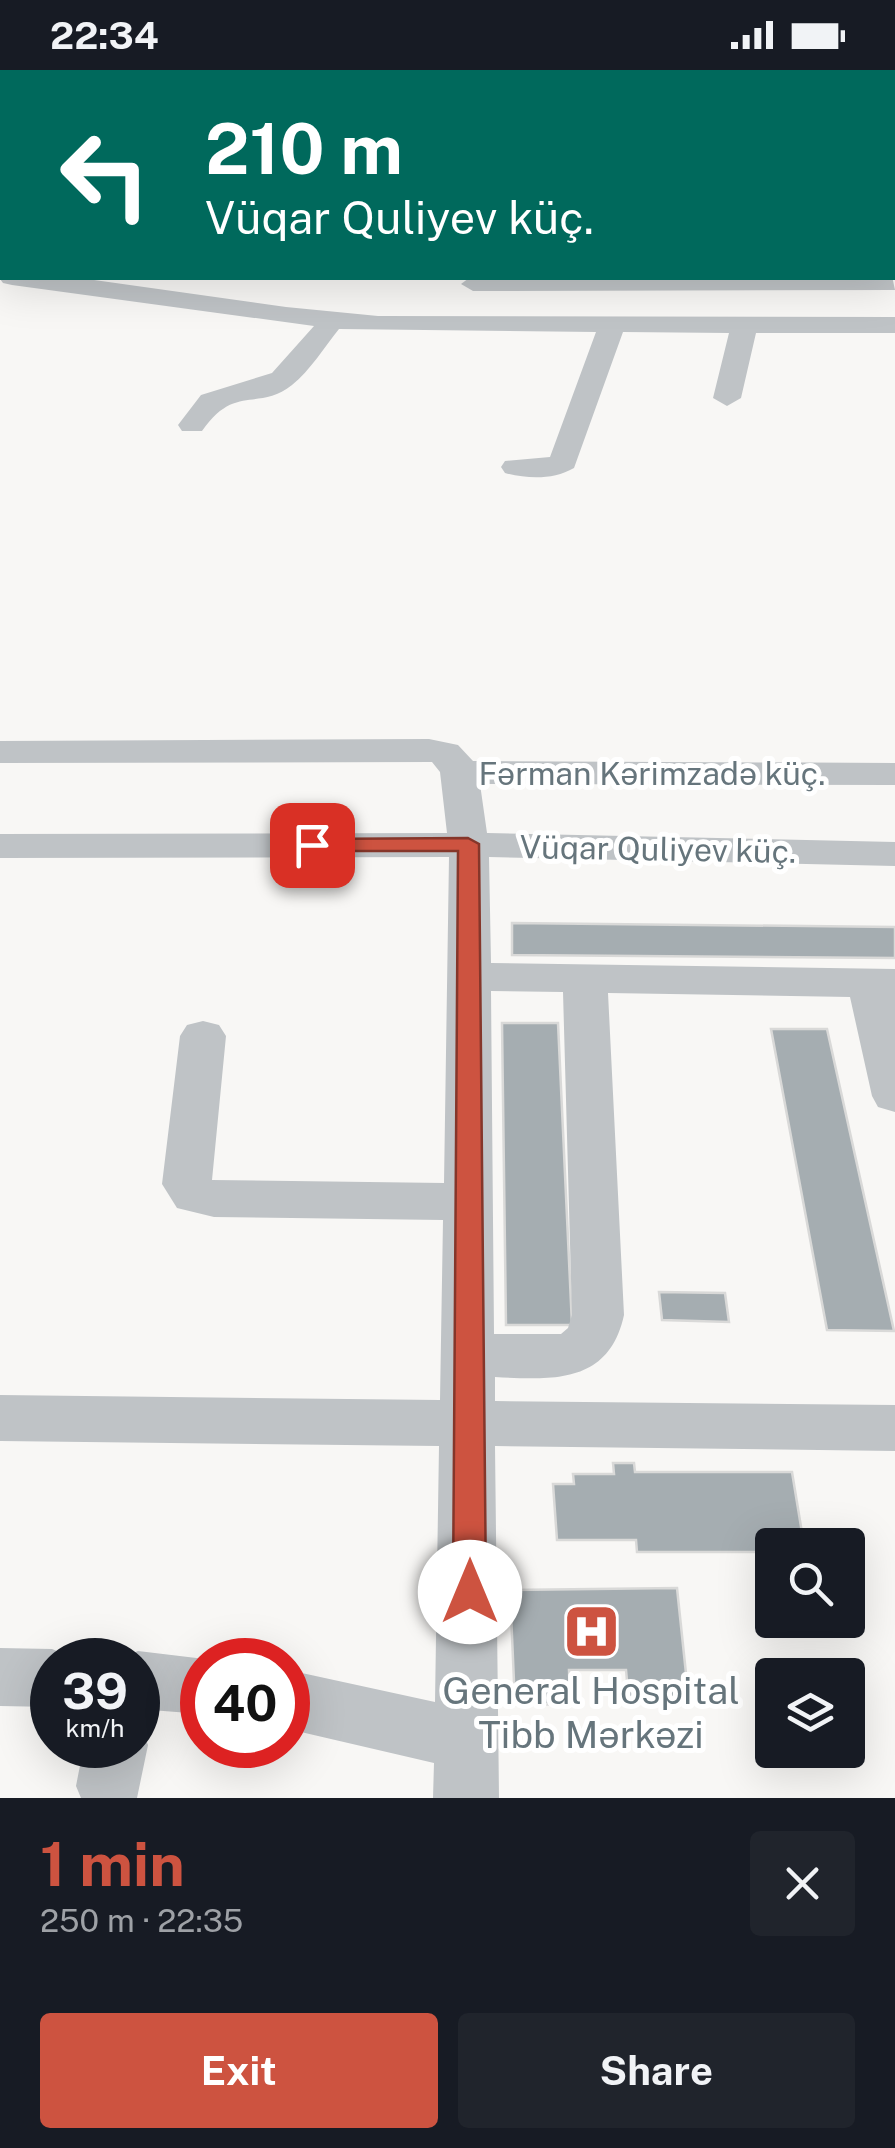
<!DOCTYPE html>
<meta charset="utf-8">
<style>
:root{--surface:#171b24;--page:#20242c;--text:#f1f3f6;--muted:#9ea1a6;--accent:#cd5340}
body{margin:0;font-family:"Public Sans",sans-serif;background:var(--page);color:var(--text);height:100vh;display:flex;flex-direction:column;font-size:38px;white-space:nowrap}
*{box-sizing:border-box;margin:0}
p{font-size:32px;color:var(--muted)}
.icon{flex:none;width:55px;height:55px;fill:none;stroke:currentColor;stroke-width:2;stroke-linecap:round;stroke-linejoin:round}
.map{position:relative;height:1728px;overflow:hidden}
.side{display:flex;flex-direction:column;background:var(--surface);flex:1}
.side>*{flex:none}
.hud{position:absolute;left:0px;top:0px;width:895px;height:210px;box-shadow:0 10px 40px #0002;background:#00695c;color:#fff;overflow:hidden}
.fabs{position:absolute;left:755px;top:1458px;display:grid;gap:20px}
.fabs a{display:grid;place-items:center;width:110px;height:110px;border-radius:10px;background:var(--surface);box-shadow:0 10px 40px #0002;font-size:50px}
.speed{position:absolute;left:30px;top:1568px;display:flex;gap:20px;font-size:50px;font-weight:700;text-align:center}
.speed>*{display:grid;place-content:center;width:130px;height:130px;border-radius:50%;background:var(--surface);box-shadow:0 10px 40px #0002;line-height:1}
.speed small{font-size:25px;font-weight:400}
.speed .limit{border:15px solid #d22;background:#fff;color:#111}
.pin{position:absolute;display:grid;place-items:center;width:85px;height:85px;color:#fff;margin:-42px;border-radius:20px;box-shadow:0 5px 15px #0006}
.me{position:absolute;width:110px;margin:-55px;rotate:0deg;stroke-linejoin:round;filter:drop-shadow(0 0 8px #0008)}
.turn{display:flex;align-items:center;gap:35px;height:210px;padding:0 40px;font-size:45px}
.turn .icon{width:130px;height:130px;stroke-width:2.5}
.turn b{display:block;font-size:70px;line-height:85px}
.round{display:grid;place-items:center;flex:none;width:105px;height:105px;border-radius:10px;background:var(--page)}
.headline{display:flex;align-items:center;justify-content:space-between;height:170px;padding:0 40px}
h1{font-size:60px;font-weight:700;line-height:75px;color:var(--accent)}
.primary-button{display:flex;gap:20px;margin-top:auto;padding:20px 40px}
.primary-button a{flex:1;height:115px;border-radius:10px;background:var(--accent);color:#fff;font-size:40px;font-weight:700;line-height:115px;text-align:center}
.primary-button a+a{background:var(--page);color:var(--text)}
.status{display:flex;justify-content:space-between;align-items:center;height:70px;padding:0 50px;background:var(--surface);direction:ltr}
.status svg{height:28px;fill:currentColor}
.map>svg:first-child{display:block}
.green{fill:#d8dcd5}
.building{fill:#a5adb1;stroke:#d9d9d8;stroke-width:2.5}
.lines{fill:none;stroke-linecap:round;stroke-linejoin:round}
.path{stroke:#b9bcbe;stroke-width:2.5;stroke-dasharray:2.5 2.5;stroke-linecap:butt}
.minor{fill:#bfc3c6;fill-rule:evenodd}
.route{fill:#cd5340;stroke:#85362a;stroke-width:2.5}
.labels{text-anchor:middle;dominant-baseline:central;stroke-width:10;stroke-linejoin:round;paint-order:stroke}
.street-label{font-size:32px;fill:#66757c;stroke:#fff}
.near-poi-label{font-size:38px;fill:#66757c;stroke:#fff}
</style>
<div class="status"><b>22:34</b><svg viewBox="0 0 49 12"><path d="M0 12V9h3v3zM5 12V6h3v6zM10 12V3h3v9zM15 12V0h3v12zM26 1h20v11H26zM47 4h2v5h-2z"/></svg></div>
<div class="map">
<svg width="895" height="1728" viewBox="0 0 895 1728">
<rect width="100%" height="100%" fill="#f8f7f5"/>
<polygon class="green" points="0,0 538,0 2,2 0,99"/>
<g class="building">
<polygon points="512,853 895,857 895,888 512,885"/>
<polygon points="502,953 558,953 572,1255 506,1255"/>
<polygon points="771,959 827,959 894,1261 827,1260"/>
<polygon points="659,1222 725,1223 729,1252 662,1250"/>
<polygon points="613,1393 634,1393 635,1402 792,1402 804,1475 772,1475 772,1482 637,1482 636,1470 557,1470 553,1414 574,1414 573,1404 614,1404"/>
<polygon points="677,1518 689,1632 629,1632 626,1600 569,1600 570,1634 515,1635 510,1520"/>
</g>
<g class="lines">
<g class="path">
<polyline points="99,0 104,2"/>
<polyline points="282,2 297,0"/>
</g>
<g class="minor">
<polygon points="895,0 895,11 892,12 892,2 885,2"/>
<rect x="892" y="58" width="3" height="12"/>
<polygon points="0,99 2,100 2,113 0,113"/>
<polygon points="895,132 895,146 892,147 892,133"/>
<path d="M2,204V208H80L286,237L378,246L895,247V263H756L741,328L727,336L713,328L729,263L623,262L574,398C553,410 528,409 505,403L501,397L505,391L550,387L596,262L339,259C325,276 310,301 292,315C258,342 235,313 202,361H182L178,355L201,325L272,303L314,256L12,215L3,213L0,209Z"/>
<polygon points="892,206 895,220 473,221 461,214 469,208"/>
<path d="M429,669L458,675L473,691L895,693V715L480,714L487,763L895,772V796L489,787L491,893L895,899V1042L878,1037L872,1026L850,927L608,923L624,1245C609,1314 553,1310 495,1307V1331L895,1335V1381L495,1376L499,1728H433L434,1693L288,1659V1600L435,1632L439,1376L0,1371V1325L440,1330L443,1150L214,1147L177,1138L162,1114L180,966L187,955L203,951L219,955L226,966L212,1110L444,1113L449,787L0,788V764L447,763L440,702L432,692L0,693V671ZM491,921L563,922L572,1245L568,1258L561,1264H494Z"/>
<polygon points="0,1578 52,1579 74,1588 52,1590 52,1637 0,1636"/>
<polygon points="138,1581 213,1590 202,1590 202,1644 138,1639 138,1590 116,1590"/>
<polygon points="139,1653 148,1675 137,1728 81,1728 76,1716 84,1675 138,1675"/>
</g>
</g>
<polygon class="route" points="468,768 479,774 486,1522 481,1532 470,1536 458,1532 453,1522 458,781 312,781 302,775 312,769"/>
<defs>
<symbol id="hospital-square" viewBox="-11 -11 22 22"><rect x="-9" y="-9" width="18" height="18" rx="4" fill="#cd5340" stroke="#fff"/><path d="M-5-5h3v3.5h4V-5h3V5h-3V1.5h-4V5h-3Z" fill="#fff"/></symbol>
</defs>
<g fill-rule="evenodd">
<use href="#hospital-square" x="560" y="1530" width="63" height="63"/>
</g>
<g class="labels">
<g class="street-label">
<text x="652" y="703">Fərman Kərimzadə küç.</text>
<text transform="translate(658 779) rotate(1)">Vüqar Quliyev küç.</text>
</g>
<g class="near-poi-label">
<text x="591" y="1620">General Hospital<tspan x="591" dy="44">Tibb Mərkəzi</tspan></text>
</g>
</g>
</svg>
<div class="fabs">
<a><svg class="icon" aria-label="search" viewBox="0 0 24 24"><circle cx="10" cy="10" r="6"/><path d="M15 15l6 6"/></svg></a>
<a><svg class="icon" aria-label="layers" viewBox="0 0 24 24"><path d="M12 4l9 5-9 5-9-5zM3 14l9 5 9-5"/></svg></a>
</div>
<div class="speed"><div>39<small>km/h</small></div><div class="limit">40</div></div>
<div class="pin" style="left:312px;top:775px;background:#d93025"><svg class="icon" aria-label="arrive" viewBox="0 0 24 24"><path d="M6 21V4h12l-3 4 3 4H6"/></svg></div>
<svg class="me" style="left:470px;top:1522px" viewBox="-20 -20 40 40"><circle r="19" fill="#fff"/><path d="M0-13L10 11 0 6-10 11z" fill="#cd5340"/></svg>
<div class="hud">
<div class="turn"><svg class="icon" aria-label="left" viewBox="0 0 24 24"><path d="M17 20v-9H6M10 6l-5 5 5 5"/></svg><div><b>210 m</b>Vüqar Quliyev küç.</div></div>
</div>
</div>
<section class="side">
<div class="headline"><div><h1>1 min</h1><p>250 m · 22:35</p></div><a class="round"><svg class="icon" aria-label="close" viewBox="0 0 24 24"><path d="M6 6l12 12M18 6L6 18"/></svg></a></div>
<div class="primary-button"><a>Exit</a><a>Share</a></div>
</section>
